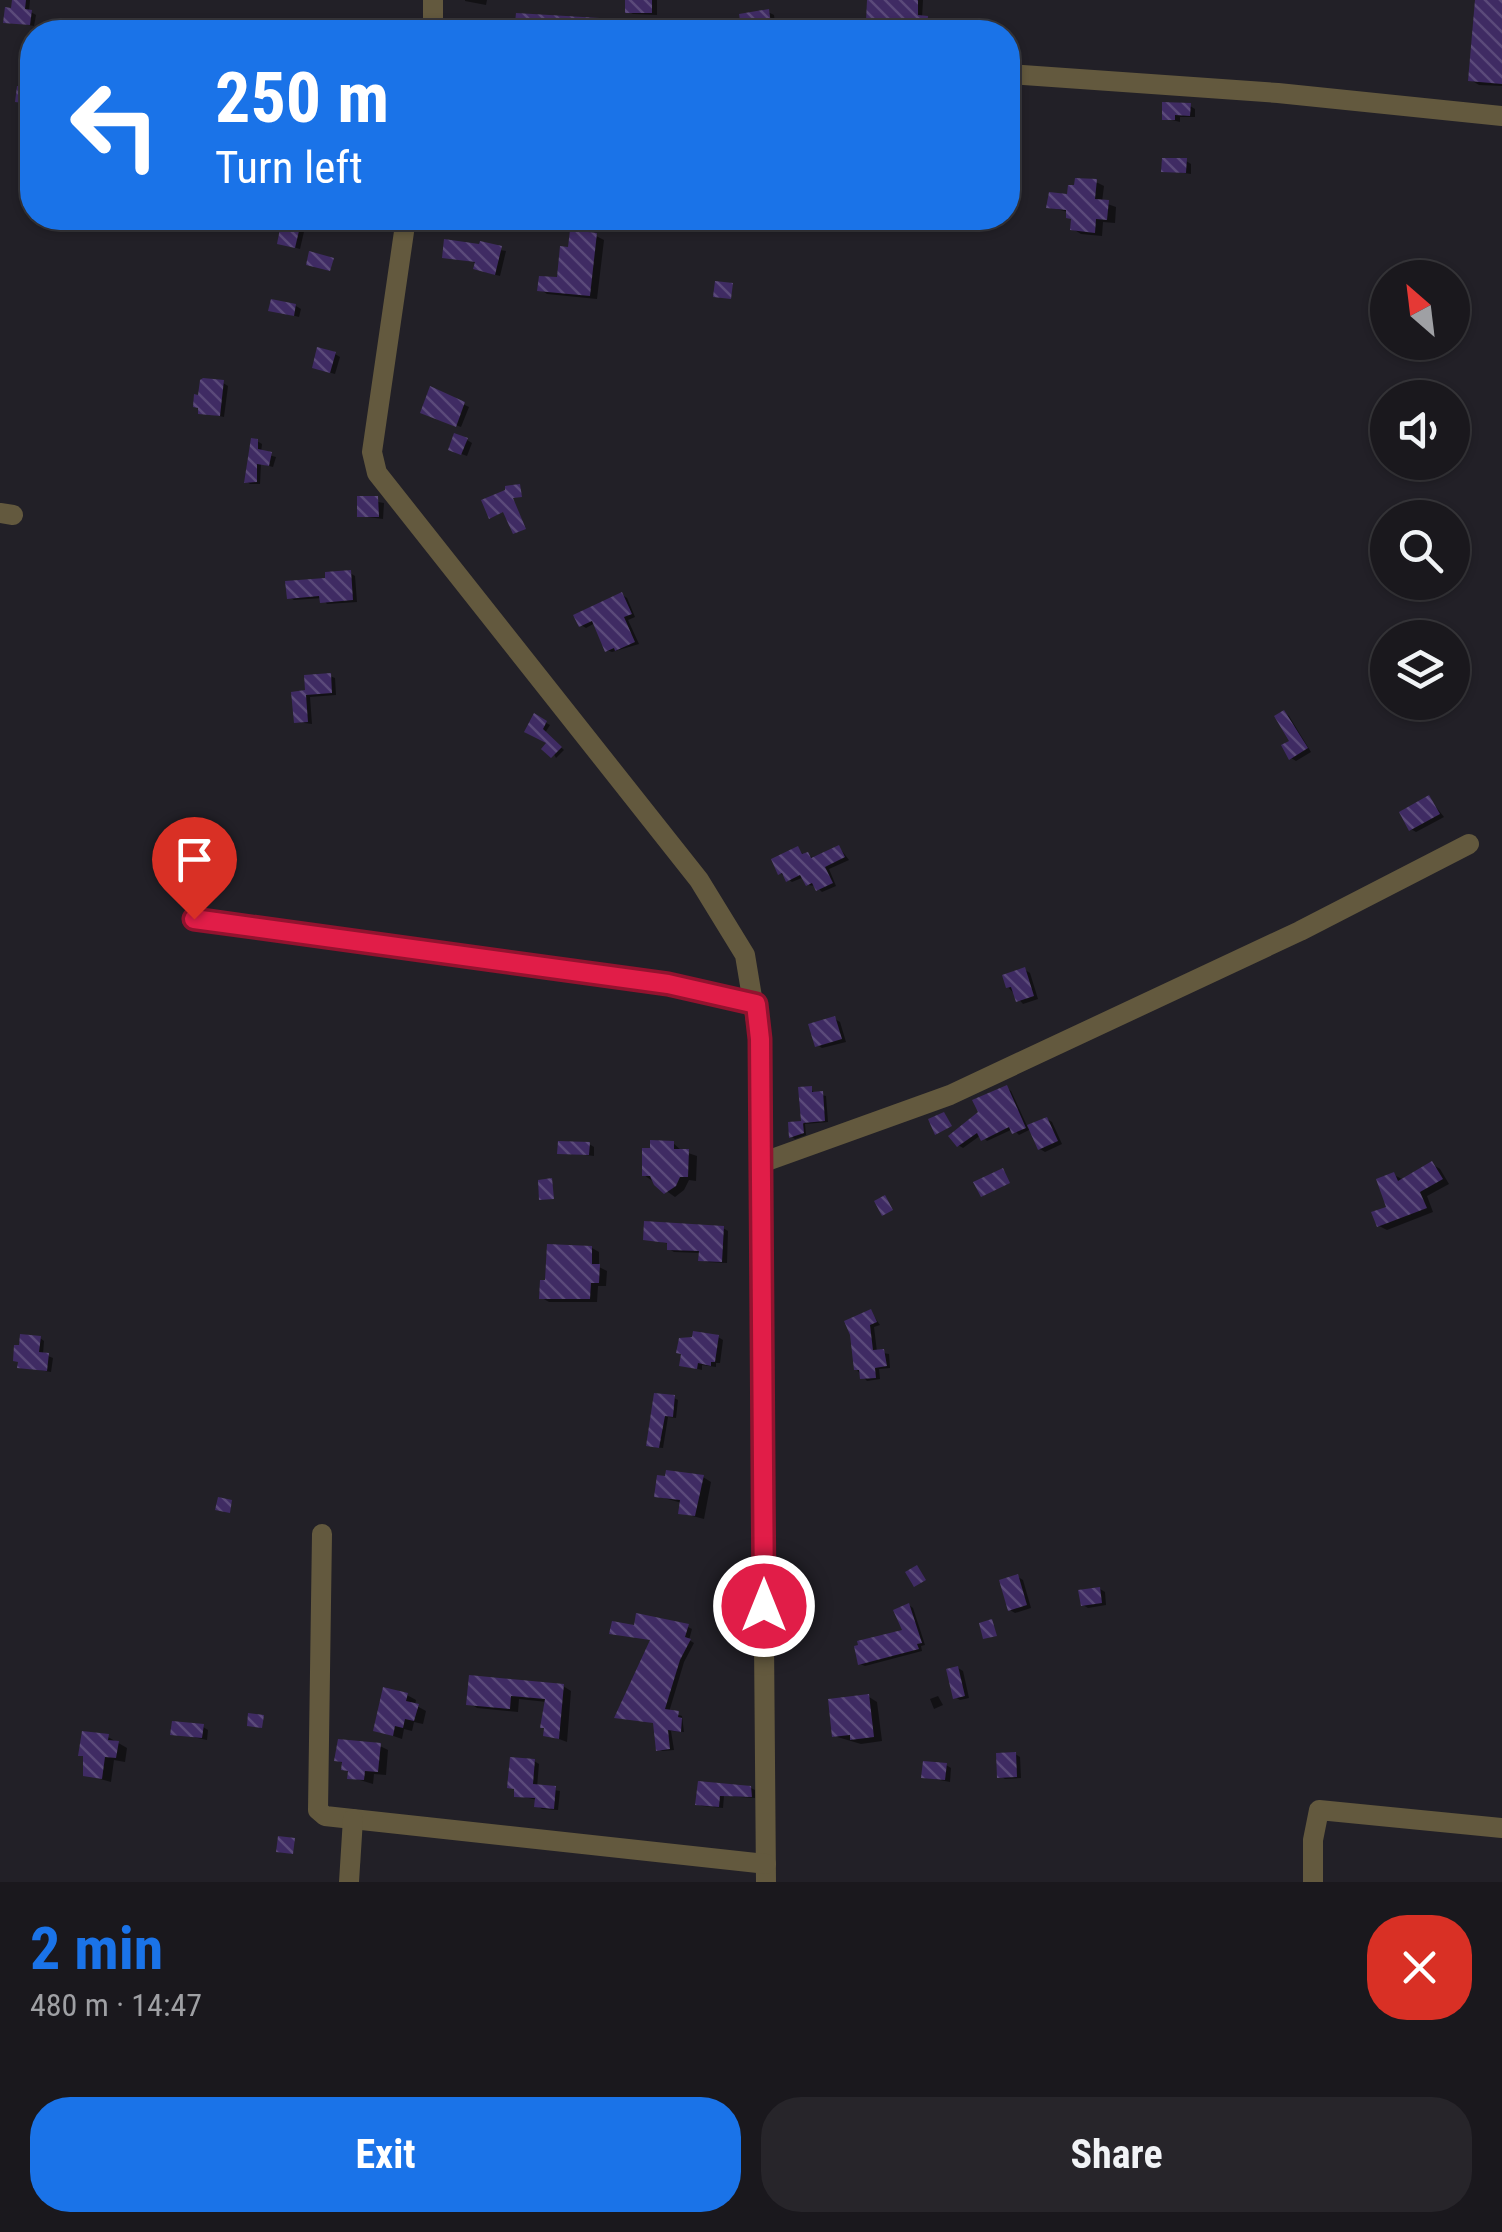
<!DOCTYPE html>
<meta charset="utf-8">
<style>
:root{--surface:#1a181d;--page:#27252a;--text:#f1f3f6;--muted:#9fa0a4;--line:#38373b;--accent:#1a73e8}
body{margin:0;font-family:"Roboto Condensed",sans-serif;background:var(--page);color:var(--text);height:100vh;display:flex;flex-direction:column;font-size:38px;white-space:nowrap}
*{box-sizing:border-box;margin:0}
p{font-size:32px;color:var(--muted)}
.icon{flex:none;width:55px;height:55px;fill:none;stroke:currentColor;stroke-width:2;stroke-linecap:round;stroke-linejoin:round}
.map{position:relative;height:1882px;overflow:hidden}
.side{display:flex;flex-direction:column;background:var(--surface);flex:1}
.side>*{flex:none}
.hud{position:absolute;left:20px;top:20px;width:1000px;height:210px;border-radius:40px;box-shadow:0 2px 8px #0004,0 0 0 2px var(--line);background:#1a73e8;color:#fff;overflow:hidden}
.needle{width:65px;rotate:332deg}
.tools{position:absolute;left:1370px;top:260px;display:grid;gap:20px}
.tools a{display:grid;place-items:center;width:100px;height:100px;border-radius:50%;background:var(--surface);box-shadow:0 2px 8px #0004,0 0 0 2px var(--line);font-size:50px}
.pin{position:absolute;display:grid;place-items:center;width:85px;height:85px;color:#fff;margin:-102px -42px;border-radius:50% 50% 50% 0;rotate:-45deg;box-shadow:0 0 10px #0007}
.pin .icon{rotate:45deg}
.me{position:absolute;width:110px;margin:-55px;rotate:0deg;stroke-linejoin:round;filter:drop-shadow(0 0 8px #0008)}
.turn{display:flex;align-items:center;gap:35px;height:210px;padding:0 30px;font-size:45px}
.turn .icon{width:130px;height:130px;stroke-width:2.5}
.turn b{display:block;font-size:70px;line-height:85px}
.round{display:grid;place-items:center;flex:none;width:105px;height:105px;border-radius:40px;background:var(--page)}
.summary{display:flex;align-items:center;justify-content:space-between;height:170px;padding:0 30px}
h1{font-size:60px;font-weight:700;line-height:75px;color:var(--accent)}
.button{display:flex;gap:20px;margin-top:auto;padding:20px 30px}
.button a{flex:1;height:115px;border-radius:40px;background:var(--accent);color:#fff;font-size:40px;font-weight:700;line-height:115px;text-align:center}
.button a+a{background:var(--page);color:var(--text)}
.map>svg:first-child{display:block}
.shadow{fill:#0007}
.building{fill:url(#building-back-hatch)}
.lines{fill:none;stroke-linecap:round;stroke-linejoin:round}
.street{stroke:#63593e;stroke-width:20}
.route-casing{stroke:#92132f;stroke-width:25}
.route{stroke:#e11d48;stroke-width:18}
</style>
<div class="map">
<svg width="1502" height="1882" viewBox="0 0 1502 1882">
<defs>
<pattern id="building-back-hatch" width="6" height="6" patternUnits="userSpaceOnUse" patternTransform="scale(2.5)"><rect width="6" height="6" fill="#3f2b63"/><path d="M-1 5l2 2M0 0l6 6M5-1l2 2" fill="none" stroke="#5b4a7a"/></pattern>
</defs>
<rect width="100%" height="100%" fill="#222027"/>
<g class="shadow">
<polygon points="14,0 30,0 29,11 36,15 34,26 6,21 13,11"/>
<polygon points="487,0 486,5 465,1 465,0"/>
<polygon points="628,0 657,0 657,15 633,14 627,11"/>
<polygon points="896,0 923,0 922,18 932,21 931,32 852,32 853,22 868,23"/>
<polygon points="1502,2 1502,86 1479,85 1471,80"/>
<polygon points="768,12 774,15 776,32 744,32 742,16"/>
<polygon points="518,16 633,22 640,27 640,32 517,32"/>
<polygon points="1190,106 1195,109 1195,117 1180,117 1180,122 1164,118"/>
<polygon points="1186,161 1191,164 1191,174 1163,170"/>
<polygon points="1096,182 1104,186 1102,202 1116,207 1115,223 1103,222 1102,236 1081,234 1073,229 1074,220 1068,212 1049,207 1070,197 1077,188"/>
<polygon points="285,218 306,223 300,249 279,243"/>
<polygon points="596,236 604,240 597,299 547,294 540,289 559,280 570,249"/>
<polygon points="481,247 506,251 500,276 481,271 476,268 477,263 445,256"/>
<polygon points="296,306 301,309 299,317 271,310"/>
<polygon points="335,354 340,357 335,374 320,370"/>
<polygon points="223,383 228,386 224,417 200,412 200,398"/>
<polygon points="431,389 469,407 461,427 427,415"/>
<polygon points="467,440 472,443 467,456 456,452"/>
<polygon points="257,441 262,444 261,453 276,457 273,467 261,464 260,484 250,484 246,481"/>
<polygon points="360,499 384,503 383,519 359,516"/>
<polygon points="350,573 355,576 357,602 327,604 322,598 294,600 289,597"/>
<polygon points="622,595 627,598 635,617 628,620 639,644 612,652 607,650 595,623 586,628 581,625"/>
<polygon points="330,676 335,678 336,695 310,697 312,724 296,722 294,694 308,692"/>
<polygon points="1284,713 1289,716 1311,752 1296,761 1291,758 1292,741"/>
<polygon points="535,717 550,725 545,733 564,750 556,758"/>
<polygon points="1429,798 1444,817 1416,832 1411,829"/>
<polygon points="839,847 849,860 829,869 836,886 822,892 816,886 808,885 804,877 792,882 780,873 798,849 805,856 813,857"/>
<polygon points="1025,970 1030,973 1038,999 1023,1004 1008,987"/>
<polygon points="835,1019 840,1022 846,1042 822,1048 817,1045"/>
<polygon points="1006,1088 1011,1091 1028,1128 1047,1119 1052,1122 1062,1144 1045,1152 1040,1149 1031,1129 1019,1135 1013,1129 987,1141 981,1135 963,1148 958,1145"/>
<polygon points="811,1089 815,1094 826,1096 828,1122 805,1124 806,1135 795,1139 792,1137 791,1125 804,1124 801,1090"/>
<polygon points="673,1143 682,1151 697,1156 696,1181 689,1180 684,1190 675,1197 644,1175"/>
<polygon points="589,1144 594,1147 594,1156 560,1152"/>
<polygon points="1432,1164 1440,1169 1449,1184 1427,1196 1433,1212 1387,1230 1379,1226 1389,1208 1394,1175 1402,1179"/>
<polygon points="723,1228 728,1231 727,1263 706,1262 701,1259 701,1253 674,1252 669,1249 669,1244 645,1238"/>
<polygon points="592,1248 599,1252 599,1267 607,1271 606,1286 598,1286 597,1302 549,1302 542,1298"/>
<polygon points="871,1312 880,1325 874,1327 877,1352 889,1354 890,1368 879,1369 880,1379 867,1381 856,1369"/>
<polygon points="718,1337 723,1340 720,1363 716,1363 716,1367 702,1365 702,1370 682,1365"/>
<polygon points="40,1338 44,1341 43,1354 53,1358 51,1372 20,1367"/>
<polygon points="674,1398 678,1400 676,1418 668,1417 663,1448 653,1447 649,1444"/>
<polygon points="703,1477 711,1482 704,1519 681,1513 682,1503 657,1496"/>
<polygon points="1018,1577 1023,1580 1031,1608 1015,1613 1010,1610"/>
<polygon points="1100,1589 1105,1592 1106,1605 1088,1608 1083,1605"/>
<polygon points="909,1605 913,1608 925,1645 921,1646 922,1651 865,1666 860,1664 906,1632"/>
<polygon points="688,1627 692,1629 689,1640 694,1643 684,1662 669,1712 682,1716 684,1732 671,1731 674,1750 662,1751 658,1749 656,1723 617,1717 652,1640 637,1628"/>
<polygon points="958,1668 963,1671 969,1698 960,1700 955,1697"/>
<polygon points="563,1686 571,1691 567,1742 546,1734 547,1702 519,1699 518,1712 477,1708 469,1703"/>
<polygon points="407,1695 416,1700 415,1705 426,1711 423,1724 414,1722 412,1731 404,1729 402,1739 376,1730"/>
<polygon points="938,1696 943,1705 934,1709 930,1699"/>
<polygon points="869,1697 877,1702 882,1741 861,1744 834,1736"/>
<polygon points="203,1727 208,1730 207,1740 173,1733"/>
<polygon points="108,1737 127,1748 125,1762 114,1760 111,1782 86,1775"/>
<polygon points="380,1746 388,1750 386,1775 374,1774 373,1784 350,1777 350,1773 344,1769 344,1764 336,1759"/>
<polygon points="1015,1754 1020,1757 1021,1778 1005,1779 1000,1776"/>
<polygon points="534,1761 539,1764 537,1787 560,1791 558,1810 542,1809 537,1806 537,1800 516,1795"/>
<polygon points="946,1765 951,1768 950,1782 924,1777"/>
<polygon points="700,1783 751,1788 755,1790 755,1798 724,1796 723,1808 702,1806 698,1804"/>
</g>
<g class="building">
<polygon points="12,0 26,0 25,9 32,10 30,25 3,23 5,7 11,8"/>
<rect x="625" y="0" width="27" height="13"/>
<polygon points="867,0 918,0 918,15 928,16 927,32 849,32 850,20 866,21"/>
<polygon points="1475,0 1502,0 1502,84 1468,81"/>
<polygon points="769,9 772,32 742,32 739,14"/>
<polygon points="516,13 633,20 633,32 514,32"/>
<polygon points="17,86 32,87 32,104 15,102"/>
<polygon points="1162,102 1191,103 1190,116 1175,115 1175,120 1162,120"/>
<polygon points="1162,158 1187,158 1186,173 1161,172"/>
<polygon points="1075,178 1097,179 1095,199 1109,200 1107,220 1096,219 1095,233 1070,230 1071,219 1066,218 1066,210 1046,208 1049,192 1067,194 1068,185 1074,185"/>
<polygon points="282,218 302,218 295,248 277,244"/>
<polygon points="570,230 597,233 590,296 537,291 539,276 557,277 560,246 568,247"/>
<polygon points="444,239 479,244 480,241 502,246 495,275 473,269 475,262 442,258"/>
<polygon points="309,251 334,258 330,271 306,265"/>
<polygon points="715,281 733,283 731,299 713,297"/>
<polygon points="271,299 296,304 294,316 268,311"/>
<polygon points="317,347 336,352 330,373 312,368"/>
<polygon points="203,378 224,380 220,416 198,414 198,408 193,407 194,394 198,395 200,380"/>
<polygon points="430,386 465,402 456,427 420,413"/>
<polygon points="454,433 468,438 461,455 448,450"/>
<polygon points="251,438 258,439 258,449 272,452 269,466 257,464 257,482 244,483"/>
<polygon points="520,484 522,497 513,498 526,529 513,534 503,512 489,519 481,500 505,490 505,486"/>
<polygon points="357,496 378,496 379,517 357,517"/>
<polygon points="351,570 353,600 320,603 319,596 287,599 285,581 325,578 325,572"/>
<polygon points="622,592 632,614 624,617 635,642 615,651 614,648 605,652 592,621 579,627 573,615"/>
<polygon points="331,673 332,693 306,695 308,722 294,723 291,692 305,690 304,675"/>
<polygon points="1284,710 1308,748 1289,760 1281,745 1289,741 1274,716"/>
<polygon points="534,713 547,721 543,729 562,747 551,758 541,749 546,743 524,732"/>
<polygon points="1429,795 1440,814 1409,831 1399,812"/>
<polygon points="839,845 845,857 825,867 833,883 816,891 812,883 806,886 800,875 786,882 782,873 778,875 771,859 798,846 802,854 808,852 811,858"/>
<polygon points="1025,967 1034,996 1016,1002 1011,987 1006,988 1002,975"/>
<polygon points="835,1016 842,1039 815,1047 808,1024"/>
<polygon points="1007,1085 1026,1128 1012,1134 1009,1127 981,1141 977,1133 957,1147 948,1136 978,1112 972,1100"/>
<polygon points="812,1086 812,1092 823,1091 825,1121 803,1123 804,1133 789,1138 788,1122 801,1121 798,1087"/>
<polygon points="944,1112 952,1126 935,1135 928,1119"/>
<polygon points="1047,1117 1058,1141 1038,1150 1027,1125"/>
<polygon points="650,1140 674,1141 674,1149 689,1149 688,1177 680,1177 676,1186 664,1194 654,1185 650,1176 642,1176 642,1148 650,1148"/>
<polygon points="558,1141 590,1142 589,1155 557,1154"/>
<polygon points="1432,1161 1443,1179 1420,1192 1427,1208 1377,1227 1371,1212 1386,1207 1376,1179 1394,1172 1398,1181"/>
<polygon points="1003,1168 1010,1183 981,1197 973,1182"/>
<polygon points="552,1178 554,1199 539,1200 538,1180"/>
<polygon points="885,1195 893,1210 882,1216 874,1201"/>
<polygon points="644,1221 724,1226 722,1262 698,1261 699,1251 667,1250 667,1243 643,1240"/>
<polygon points="547,1244 592,1246 592,1264 600,1264 599,1283 591,1283 590,1299 539,1299 540,1280 545,1280"/>
<polygon points="871,1309 877,1322 870,1325 873,1350 884,1349 887,1366 875,1368 876,1378 860,1379 859,1370 854,1370 850,1335 844,1321"/>
<polygon points="693,1331 719,1335 715,1362 711,1362 711,1366 698,1363 697,1369 679,1366 681,1354 676,1353 679,1338 692,1337"/>
<polygon points="20,1334 41,1336 39,1352 49,1353 47,1371 17,1368 18,1362 13,1361 14,1345 19,1345"/>
<polygon points="654,1393 675,1395 673,1417 665,1416 659,1448 646,1446"/>
<polygon points="666,1470 704,1475 695,1516 678,1514 680,1500 654,1497 657,1475 665,1476"/>
<polygon points="218,1497 232,1500 230,1513 215,1510"/>
<polygon points="917,1565 926,1580 914,1587 905,1572"/>
<polygon points="1018,1574 1027,1605 1008,1611 999,1580"/>
<polygon points="1100,1587 1102,1603 1081,1606 1078,1590"/>
<polygon points="909,1603 922,1643 917,1644 919,1649 858,1665 854,1646 858,1645 857,1641 902,1630 893,1610"/>
<polygon points="636,1613 689,1624 685,1637 691,1639 680,1660 665,1709 679,1711 678,1717 682,1718 681,1732 668,1730 670,1749 656,1751 653,1723 614,1718 650,1640 609,1634 612,1621 634,1625"/>
<polygon points="992,1619 997,1636 983,1639 979,1623"/>
<polygon points="958,1666 965,1696 953,1699 946,1669"/>
<polygon points="469,1675 564,1684 559,1739 543,1736 544,1728 540,1728 545,1699 511,1696 510,1709 466,1705"/>
<polygon points="383,1687 408,1693 406,1701 419,1704 414,1721 405,1719 403,1728 395,1726 393,1736 373,1731"/>
<polygon points="869,1694 874,1737 850,1740 850,1735 832,1737 828,1699"/>
<polygon points="248,1713 264,1715 262,1728 247,1726"/>
<polygon points="172,1721 204,1724 202,1738 170,1735"/>
<polygon points="82,1731 109,1734 108,1740 119,1741 116,1758 105,1757 102,1779 83,1776 83,1756 78,1756"/>
<polygon points="338,1739 381,1743 378,1772 365,1771 364,1780 347,1779 348,1771 341,1770 342,1762 334,1761"/>
<polygon points="1016,1752 1017,1777 997,1778 996,1753"/>
<polygon points="510,1757 535,1759 533,1784 556,1786 554,1809 534,1807 535,1798 514,1797 514,1789 507,1788"/>
<polygon points="923,1761 947,1763 945,1780 921,1778"/>
<polygon points="698,1781 751,1786 752,1797 720,1796 719,1807 695,1805"/>
<polygon points="278,1836 295,1838 293,1854 276,1852"/>
</g>
<g class="lines">
<g class="street">
<polyline points="433,32 433,0"/>
<polyline points="1008,74 1278,93 1502,116"/>
<polyline points="406,218 372,452 377,473 699,880 745,955 759,1039 766,1882"/>
<polyline points="0,513 13,515"/>
<polyline points="194,919 668,983 756,1004"/>
<polyline points="761,1163 950,1095 1300,931 1469,844"/>
<polyline points="322,1534 318,1810 325,1816 766,1864"/>
<polyline points="349,1882 353,1819"/>
<polyline points="1313,1882 1313,1840 1319,1810 1502,1828"/>
</g>
</g>
<g class="lines">
<defs>
<polyline id="route" points="194,919 668,984 756,1004 760,1039 764,1606"/>
</defs>
<use href="#route" class="route-casing"/>
<use href="#route" class="route"/>
</g>
</svg>
<div class="tools">
<a><svg class="needle" viewBox="-14 -14 28 28"><path d="M0-13l5 13h-10z" fill="#e53935"/><path d="M0 13l5-13h-10z" fill="#9fa0a4"/></svg></a>
<a><svg class="icon" aria-label="sound" viewBox="0 0 24 24"><path d="M4 9h4l5-4v14l-5-4H4zM17 9q2 3 0 6"/></svg></a>
<a><svg class="icon" aria-label="search" viewBox="0 0 24 24"><circle cx="10" cy="10" r="6"/><path d="M15 15l6 6"/></svg></a>
<a><svg class="icon" aria-label="layers" viewBox="0 0 24 24"><path d="M12 4l9 5-9 5-9-5zM3 14l9 5 9-5"/></svg></a>
</div>
<div class="pin" style="left:194px;top:919px;background:#d93025"><svg class="icon" aria-label="arrive" viewBox="0 0 24 24"><path d="M6 21V4h12l-3 4 3 4H6"/></svg></div>
<svg class="me" style="left:764px;top:1606px" viewBox="-20 -20 40 40"><circle r="17" fill="#e11d48" stroke="#fff" stroke-width="3"/><path d="M0-11L8 9 0 5-8 9z" fill="#fff"/></svg>
<div class="hud">
<div class="turn"><svg class="icon" aria-label="left" viewBox="0 0 24 24"><path d="M17 20v-9H6M10 6l-5 5 5 5"/></svg><div><b>250 m</b>Turn left</div></div>
</div>
</div>
<section class="side">
<div class="summary"><div><h1>2 min</h1><p>480 m · 14:47</p></div><a class="round" style="background:#d93025;color:#fff"><svg class="icon" aria-label="close" viewBox="0 0 24 24"><path d="M6 6l12 12M18 6L6 18"/></svg></a></div>
<div class="button"><a>Exit</a><a>Share</a></div>
</section>
